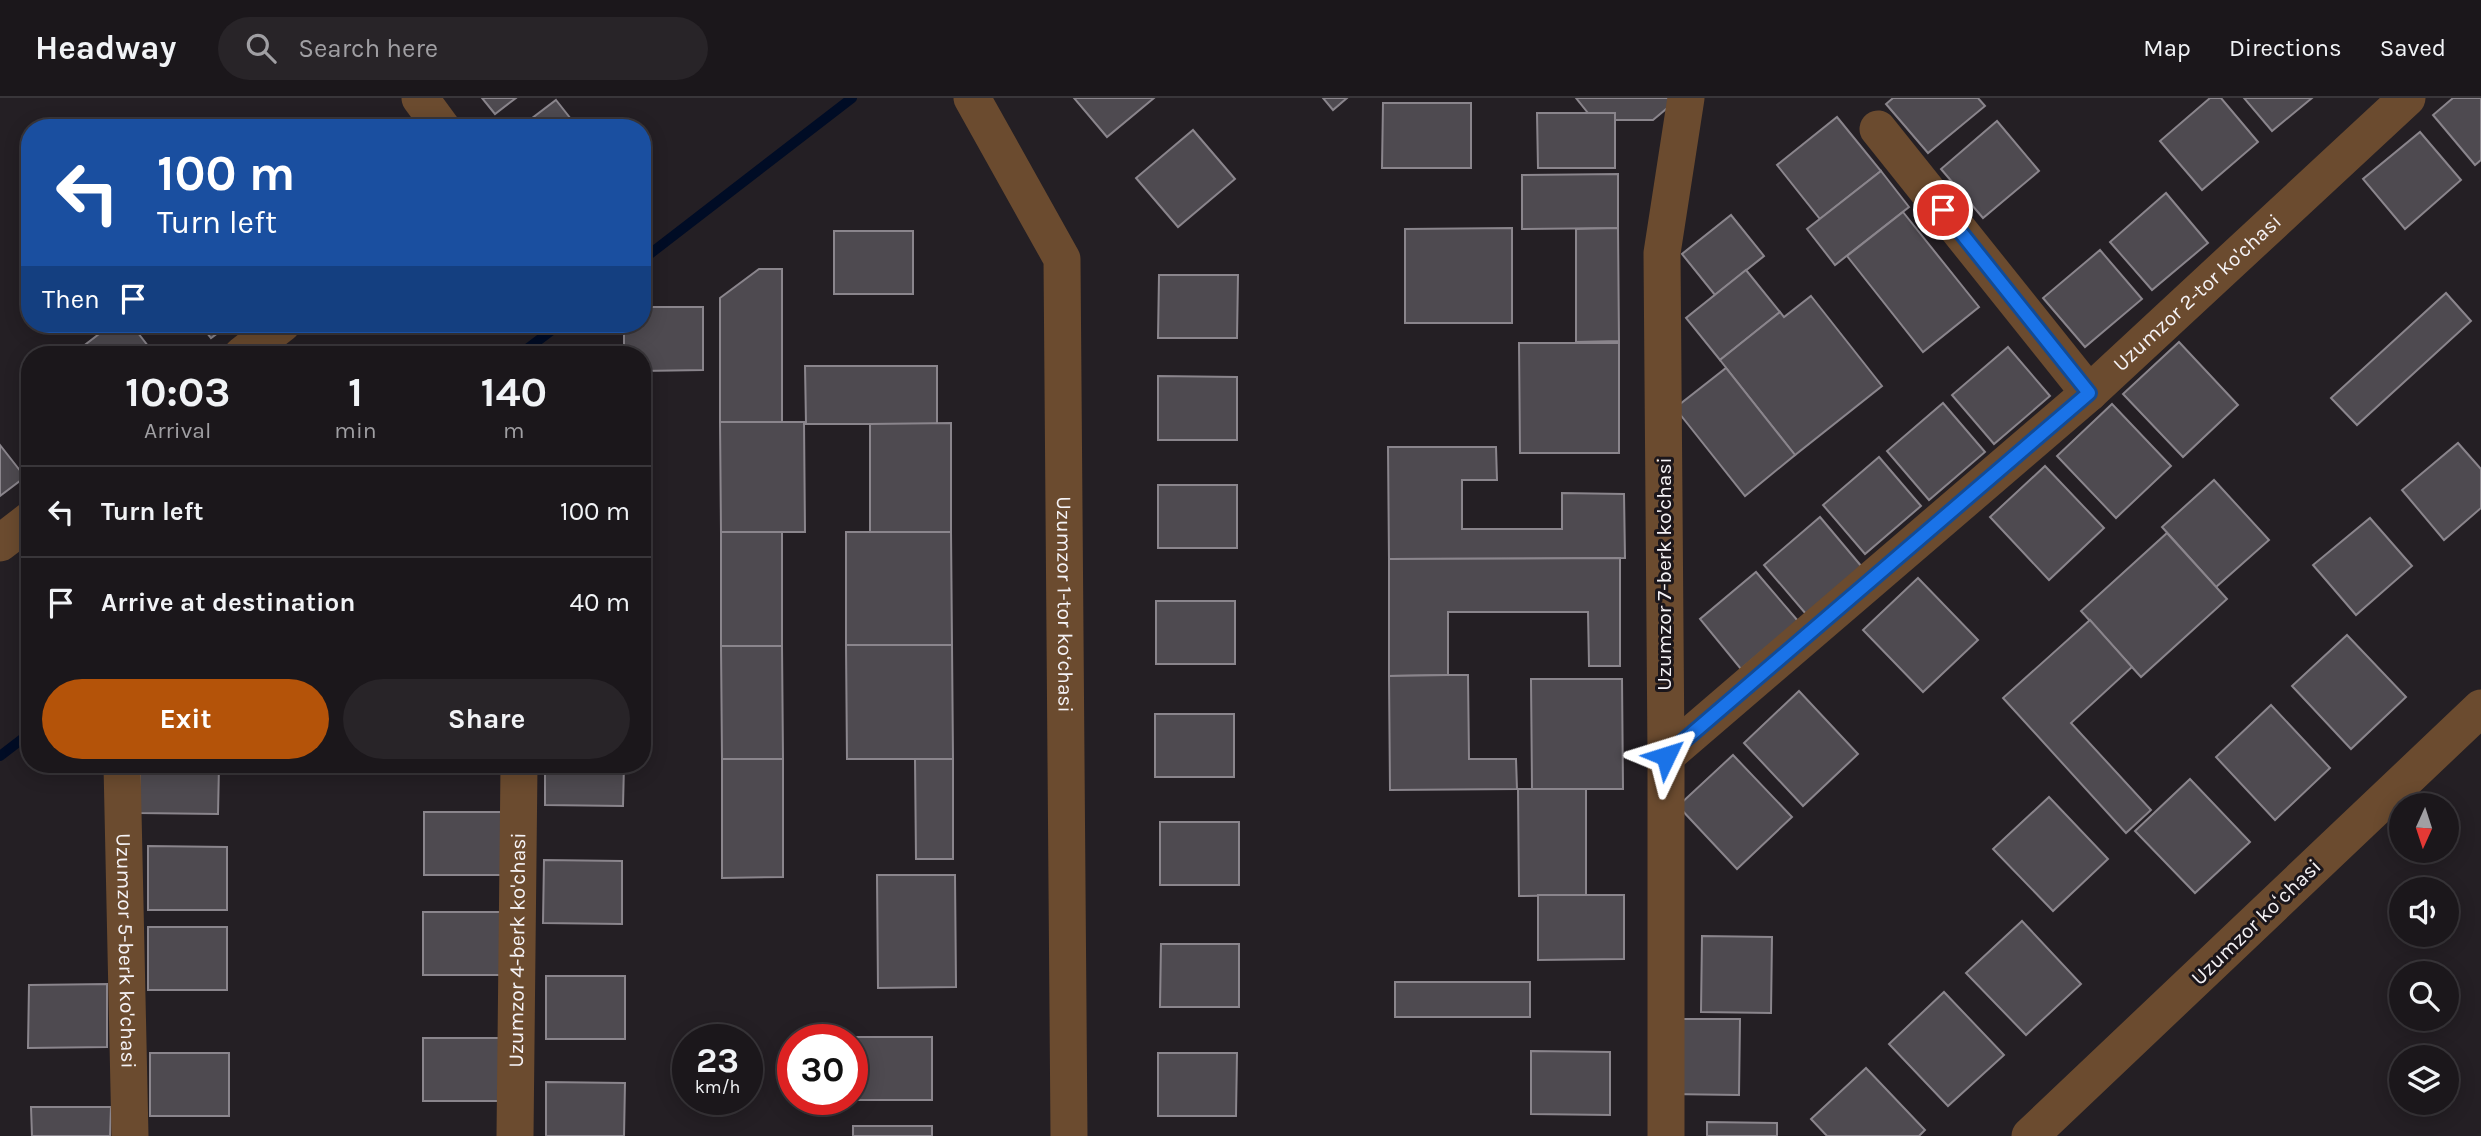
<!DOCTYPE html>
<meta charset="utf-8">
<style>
:root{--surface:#1b171b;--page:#282428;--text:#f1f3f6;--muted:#a09fa3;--line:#39363a;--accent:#b45309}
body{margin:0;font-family:Karla,sans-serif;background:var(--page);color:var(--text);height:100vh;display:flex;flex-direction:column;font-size:26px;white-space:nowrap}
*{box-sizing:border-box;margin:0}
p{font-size:23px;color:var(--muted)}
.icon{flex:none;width:38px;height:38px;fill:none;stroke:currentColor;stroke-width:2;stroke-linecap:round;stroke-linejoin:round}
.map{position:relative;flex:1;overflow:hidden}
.sheet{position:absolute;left:21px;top:248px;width:630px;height:427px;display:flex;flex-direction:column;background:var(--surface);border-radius:28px;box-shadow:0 4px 18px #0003,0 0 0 2px var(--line)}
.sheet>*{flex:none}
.guide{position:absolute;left:21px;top:21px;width:630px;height:214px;border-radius:28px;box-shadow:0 4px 18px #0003,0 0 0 2px var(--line);background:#1a4fa0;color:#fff;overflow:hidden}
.needle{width:46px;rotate:183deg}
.tools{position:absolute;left:2389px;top:695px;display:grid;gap:14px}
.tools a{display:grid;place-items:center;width:70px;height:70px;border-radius:50%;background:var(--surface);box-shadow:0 4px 18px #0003,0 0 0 2px var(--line);font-size:35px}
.speed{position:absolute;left:672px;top:926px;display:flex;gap:14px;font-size:35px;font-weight:700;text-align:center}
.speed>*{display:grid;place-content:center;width:91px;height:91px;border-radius:50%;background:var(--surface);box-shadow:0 4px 18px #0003,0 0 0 2px var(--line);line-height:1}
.speed small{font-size:18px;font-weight:400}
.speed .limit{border:10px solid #d22;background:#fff;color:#111}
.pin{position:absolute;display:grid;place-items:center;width:60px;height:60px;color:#fff;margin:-30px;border:4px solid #fff;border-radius:50%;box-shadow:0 2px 7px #0007}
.me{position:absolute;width:77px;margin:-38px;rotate:49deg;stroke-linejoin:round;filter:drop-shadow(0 0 5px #0008)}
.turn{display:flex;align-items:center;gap:24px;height:147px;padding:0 21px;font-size:32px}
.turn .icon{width:91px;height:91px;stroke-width:2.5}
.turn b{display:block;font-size:49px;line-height:60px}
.then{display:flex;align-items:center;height:66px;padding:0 21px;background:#0003;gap:14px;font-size:26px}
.eta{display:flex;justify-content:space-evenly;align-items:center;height:119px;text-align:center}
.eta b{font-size:42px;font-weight:700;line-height:49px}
.button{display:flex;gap:14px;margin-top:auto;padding:14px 21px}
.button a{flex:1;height:80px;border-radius:42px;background:var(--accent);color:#fff;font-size:28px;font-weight:700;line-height:80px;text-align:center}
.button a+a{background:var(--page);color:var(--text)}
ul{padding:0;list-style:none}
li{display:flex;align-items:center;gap:21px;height:91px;padding:0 21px;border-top:2px solid var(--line)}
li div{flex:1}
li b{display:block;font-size:26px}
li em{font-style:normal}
header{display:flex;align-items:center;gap:42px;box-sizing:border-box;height:98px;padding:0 35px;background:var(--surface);border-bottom:2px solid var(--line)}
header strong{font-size:33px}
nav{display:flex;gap:38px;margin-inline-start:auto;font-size:24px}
.search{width:490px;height:63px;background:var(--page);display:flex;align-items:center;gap:18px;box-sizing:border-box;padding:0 24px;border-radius:38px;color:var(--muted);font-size:26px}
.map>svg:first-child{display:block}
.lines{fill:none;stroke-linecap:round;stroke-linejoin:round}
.stream{stroke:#000c25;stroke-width:10}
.building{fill:#4e4a50;stroke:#8a858c;stroke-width:2}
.minor{stroke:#6b4b2f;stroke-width:37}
.route-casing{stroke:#114b97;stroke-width:18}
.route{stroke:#1a73e8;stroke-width:12}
.labels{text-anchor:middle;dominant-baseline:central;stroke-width:6;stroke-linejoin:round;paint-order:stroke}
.street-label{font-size:21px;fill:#f5f2f5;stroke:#1b161b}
</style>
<header>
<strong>Headway</strong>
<div class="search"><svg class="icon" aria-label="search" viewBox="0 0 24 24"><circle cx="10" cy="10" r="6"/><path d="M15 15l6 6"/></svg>Search here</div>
<nav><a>Map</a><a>Directions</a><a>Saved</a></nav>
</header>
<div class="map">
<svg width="2481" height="1038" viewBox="0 0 2481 1038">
<rect width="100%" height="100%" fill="#241f24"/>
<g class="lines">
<g class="stream">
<polyline points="642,162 852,0"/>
<polyline points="519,257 560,226"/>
<polyline points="0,658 30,635"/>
</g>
</g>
<g class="building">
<polygon points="482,0 516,0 495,16"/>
<polygon points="1074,0 1154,0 1107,39"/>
<polygon points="1323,0 1347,0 1333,12"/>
<polygon points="1576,0 1668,0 1672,6 1653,22 1615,22 1615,15 1588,15"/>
<polygon points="1893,0 1978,0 1985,8 1928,55 1886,6"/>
<polygon points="2210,0 2221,0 2258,44 2202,92 2160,43"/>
<polygon points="2244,0 2312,0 2272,33"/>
<polygon points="2453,0 2481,0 2481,62 2475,67 2433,17"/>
<polygon points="556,2 578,30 519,30"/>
<polygon points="1383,5 1471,5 1471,70 1382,70"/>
<polygon points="1537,15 1615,15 1615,70 1538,70"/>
<polygon points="1837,19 1881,73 1820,121 1777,67"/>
<polygon points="1997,23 2039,73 1983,120 1941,71"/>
<polygon points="1193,32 1235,81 1178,129 1136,80"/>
<polygon points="2420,34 2461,82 2405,131 2363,81"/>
<polygon points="1881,73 1909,109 1835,167 1807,131"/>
<polygon points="1618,76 1618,130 1522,131 1522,77"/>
<polygon points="2166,95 2208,145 2152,192 2110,144"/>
<polygon points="1903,114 1979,209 1923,254 1847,158"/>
<polygon points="1731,117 1764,158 1715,197 1682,156"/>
<polygon points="1512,130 1512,225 1405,225 1405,131"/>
<polygon points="1618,130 1619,243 1576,244 1576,131"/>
<rect x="834" y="133" width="79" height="63"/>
<polygon points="2100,152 2142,201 2085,249 2043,200"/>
<polygon points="759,171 782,171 782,324 720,324 720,200"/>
<polygon points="1746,172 1780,214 1720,262 1686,220"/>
<polygon points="1159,177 1238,177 1237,240 1158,240"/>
<polygon points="2446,195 2471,223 2357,327 2331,300"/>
<polygon points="1811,198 1882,288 1795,357 1720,262 1780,214 1784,219"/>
<polygon points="642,209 703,209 703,272 642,273 642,257 624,257 624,226 642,226"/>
<polygon points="112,226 131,226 155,257 80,257 77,253"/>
<polygon points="200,226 230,226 211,240"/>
<polygon points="2179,244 2238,307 2183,359 2123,296"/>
<polygon points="1519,245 1619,245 1619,355 1520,355"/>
<polygon points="2008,249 2050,298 1994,346 1952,297"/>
<polygon points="805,268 937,268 937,326 806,326"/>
<polygon points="1726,270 1795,357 1745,398 1675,310"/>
<polygon points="1158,278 1237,279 1237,342 1158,342"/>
<polygon points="1943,305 1985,354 1929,402 1887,353"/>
<polygon points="2112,306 2171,368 2116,420 2057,358"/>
<polygon points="720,324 804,324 805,434 721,434"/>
<polygon points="951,325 951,434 870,434 870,326"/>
<polygon points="2458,345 2481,371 2481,410 2444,442 2402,392"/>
<polygon points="0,347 25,379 0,398"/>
<polygon points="1388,349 1496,349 1497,382 1462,382 1462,431 1562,431 1562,395 1624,396 1625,460 1389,461"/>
<polygon points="1879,359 1921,408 1865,456 1823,407"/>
<polygon points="2045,368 2104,430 2049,482 1990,419"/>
<polygon points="2214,382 2269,442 2216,489 2162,429"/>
<rect x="1158" y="387" width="79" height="63"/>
<polygon points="1820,419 1862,469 1806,516 1764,467"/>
<polygon points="2370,420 2412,468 2356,517 2313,467"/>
<rect x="721" y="434" width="61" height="114"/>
<polygon points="846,434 951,434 952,547 846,547"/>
<polygon points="2167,435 2227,501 2141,579 2081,513"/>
<polygon points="1620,460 1620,568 1589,568 1588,514 1448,514 1448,577 1389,578 1389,461"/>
<polygon points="1756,474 1798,523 1741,571 1700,521"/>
<polygon points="1918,480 1978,542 1923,594 1863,532"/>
<rect x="1156" y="503" width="79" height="63"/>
<polygon points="2090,522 2132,569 2071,625 2151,712 2126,735 2003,600"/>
<polygon points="2347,537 2406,599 2351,651 2292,588"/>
<polygon points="846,547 952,547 953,661 847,661"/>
<polygon points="721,548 782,548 783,661 722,661"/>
<polygon points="1448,577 1468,577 1469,661 1516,661 1517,691 1390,692 1389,578"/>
<polygon points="1531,581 1622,581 1623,691 1532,691"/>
<polygon points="1799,593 1858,656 1803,708 1744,645"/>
<polygon points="2271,607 2330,670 2275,722 2216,659"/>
<rect x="1155" y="616" width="79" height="63"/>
<polygon points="1733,657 1792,719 1737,771 1678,708"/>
<polygon points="722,661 783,661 783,779 722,780"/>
<polygon points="915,661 953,661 953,761 916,761"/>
<polygon points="140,667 219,667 218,716 139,715"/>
<polygon points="425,667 504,667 504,674 425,673"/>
<polygon points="545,667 624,667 623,708 545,707"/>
<polygon points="2190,681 2250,744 2195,795 2135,733"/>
<polygon points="1518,691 1586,691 1586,797 1519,798"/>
<polygon points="2049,699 2108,761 2053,813 1993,751"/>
<rect x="424" y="714" width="79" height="63"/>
<rect x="1160" y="724" width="79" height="63"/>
<polygon points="148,748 227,749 227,812 148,812"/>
<polygon points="544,762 622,763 622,826 543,825"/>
<polygon points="877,777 955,777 956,889 878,890"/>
<polygon points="1538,797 1624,797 1624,861 1538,862"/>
<rect x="423" y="814" width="79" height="63"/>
<polygon points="2022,823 2081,886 2026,937 1966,875"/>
<rect x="148" y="829" width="79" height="63"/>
<polygon points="1702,838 1772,839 1771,915 1701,914"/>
<polygon points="1161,846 1239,846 1239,909 1160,909"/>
<rect x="546" y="878" width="79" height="63"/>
<rect x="1395" y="884" width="135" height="35"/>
<polygon points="107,886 107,949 28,950 29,887"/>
<polygon points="1944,894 2004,957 1948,1008 1889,946"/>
<polygon points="1670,921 1740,921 1739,997 1668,996"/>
<rect x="853" y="939" width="79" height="63"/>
<rect x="423" y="940" width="79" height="63"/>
<polygon points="1531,953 1610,954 1610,1017 1531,1016"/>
<rect x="150" y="955" width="79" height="63"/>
<polygon points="1158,955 1237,955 1236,1018 1158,1018"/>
<polygon points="1866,970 1925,1032 1919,1038 1827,1038 1811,1021"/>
<polygon points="546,984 625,985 624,1038 546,1038"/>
<polygon points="31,1009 111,1009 110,1038 32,1038"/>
<polygon points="1707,1024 1777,1025 1777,1038 1707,1038"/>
<rect x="853" y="1028" width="79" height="10"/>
</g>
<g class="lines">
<g class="minor">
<polyline points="420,0 442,30"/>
<path id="s1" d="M972,0L1062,161L1069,1038"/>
<polyline points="1878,31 2089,295"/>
<polyline points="242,257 282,226"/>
<polyline points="0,445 30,422"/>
<path id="s2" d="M1666,658L2089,295L2407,0"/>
<path id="s3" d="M122,667L130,1038"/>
<path id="s4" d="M515,1038L519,667"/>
<polyline points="1666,1038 1666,658 1662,155 1686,0"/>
<polyline points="2030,1038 2481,610"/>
</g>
</g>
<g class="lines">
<defs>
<polyline id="route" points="1666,658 2089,295 1943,112"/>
</defs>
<use href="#route" class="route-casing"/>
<use href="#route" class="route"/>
</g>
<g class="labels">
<g class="street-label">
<text stroke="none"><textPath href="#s2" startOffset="705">Uzumzor 2-tor ko'chasi</textPath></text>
<text transform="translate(1664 476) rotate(-90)">Uzumzor 7-berk ko'chasi</text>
<text stroke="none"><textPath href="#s1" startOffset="530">Uzumzor 1-tor ko‘chasi</textPath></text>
<text transform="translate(2256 824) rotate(-44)">Uzumzor koʻchasi</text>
<text stroke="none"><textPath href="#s3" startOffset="186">Uzumzor 5-berk ko'chasi</textPath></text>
<text stroke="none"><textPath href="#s4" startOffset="186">Uzumzor 4-berk ko'chasi</textPath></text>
</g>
</g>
</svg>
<div class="tools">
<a><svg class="needle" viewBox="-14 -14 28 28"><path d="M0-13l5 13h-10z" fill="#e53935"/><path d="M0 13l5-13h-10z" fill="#a09fa3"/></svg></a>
<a><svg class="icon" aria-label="sound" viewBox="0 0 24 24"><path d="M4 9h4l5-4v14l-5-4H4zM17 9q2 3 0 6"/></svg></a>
<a><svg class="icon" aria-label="search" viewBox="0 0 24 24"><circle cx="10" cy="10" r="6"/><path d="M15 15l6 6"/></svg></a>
<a><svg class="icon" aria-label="layers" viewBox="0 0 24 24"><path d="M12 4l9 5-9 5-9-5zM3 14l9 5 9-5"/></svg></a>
</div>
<div class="speed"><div>23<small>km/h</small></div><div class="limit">30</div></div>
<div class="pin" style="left:1943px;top:112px;background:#d93025"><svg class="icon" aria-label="arrive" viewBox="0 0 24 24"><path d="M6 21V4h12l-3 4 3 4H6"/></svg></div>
<svg class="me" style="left:1666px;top:658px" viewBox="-20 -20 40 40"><path d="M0-17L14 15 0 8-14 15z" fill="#1a73e8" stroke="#fff" stroke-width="4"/></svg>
<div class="guide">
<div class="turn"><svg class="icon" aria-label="left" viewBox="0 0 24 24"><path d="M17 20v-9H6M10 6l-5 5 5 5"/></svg><div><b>100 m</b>Turn left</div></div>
<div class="then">Then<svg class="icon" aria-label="arrive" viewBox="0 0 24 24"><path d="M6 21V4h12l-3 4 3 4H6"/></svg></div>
</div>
<section class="sheet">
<div class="eta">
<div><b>10:03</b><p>Arrival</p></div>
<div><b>1</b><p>min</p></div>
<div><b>140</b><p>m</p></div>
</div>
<ul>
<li><svg class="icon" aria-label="left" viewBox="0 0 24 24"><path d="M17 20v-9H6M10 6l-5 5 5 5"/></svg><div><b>Turn left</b></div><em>100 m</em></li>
<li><svg class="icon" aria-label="arrive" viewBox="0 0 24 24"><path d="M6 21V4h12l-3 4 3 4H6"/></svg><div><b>Arrive at destination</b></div><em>40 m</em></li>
</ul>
<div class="button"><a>Exit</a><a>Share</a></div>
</section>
</div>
